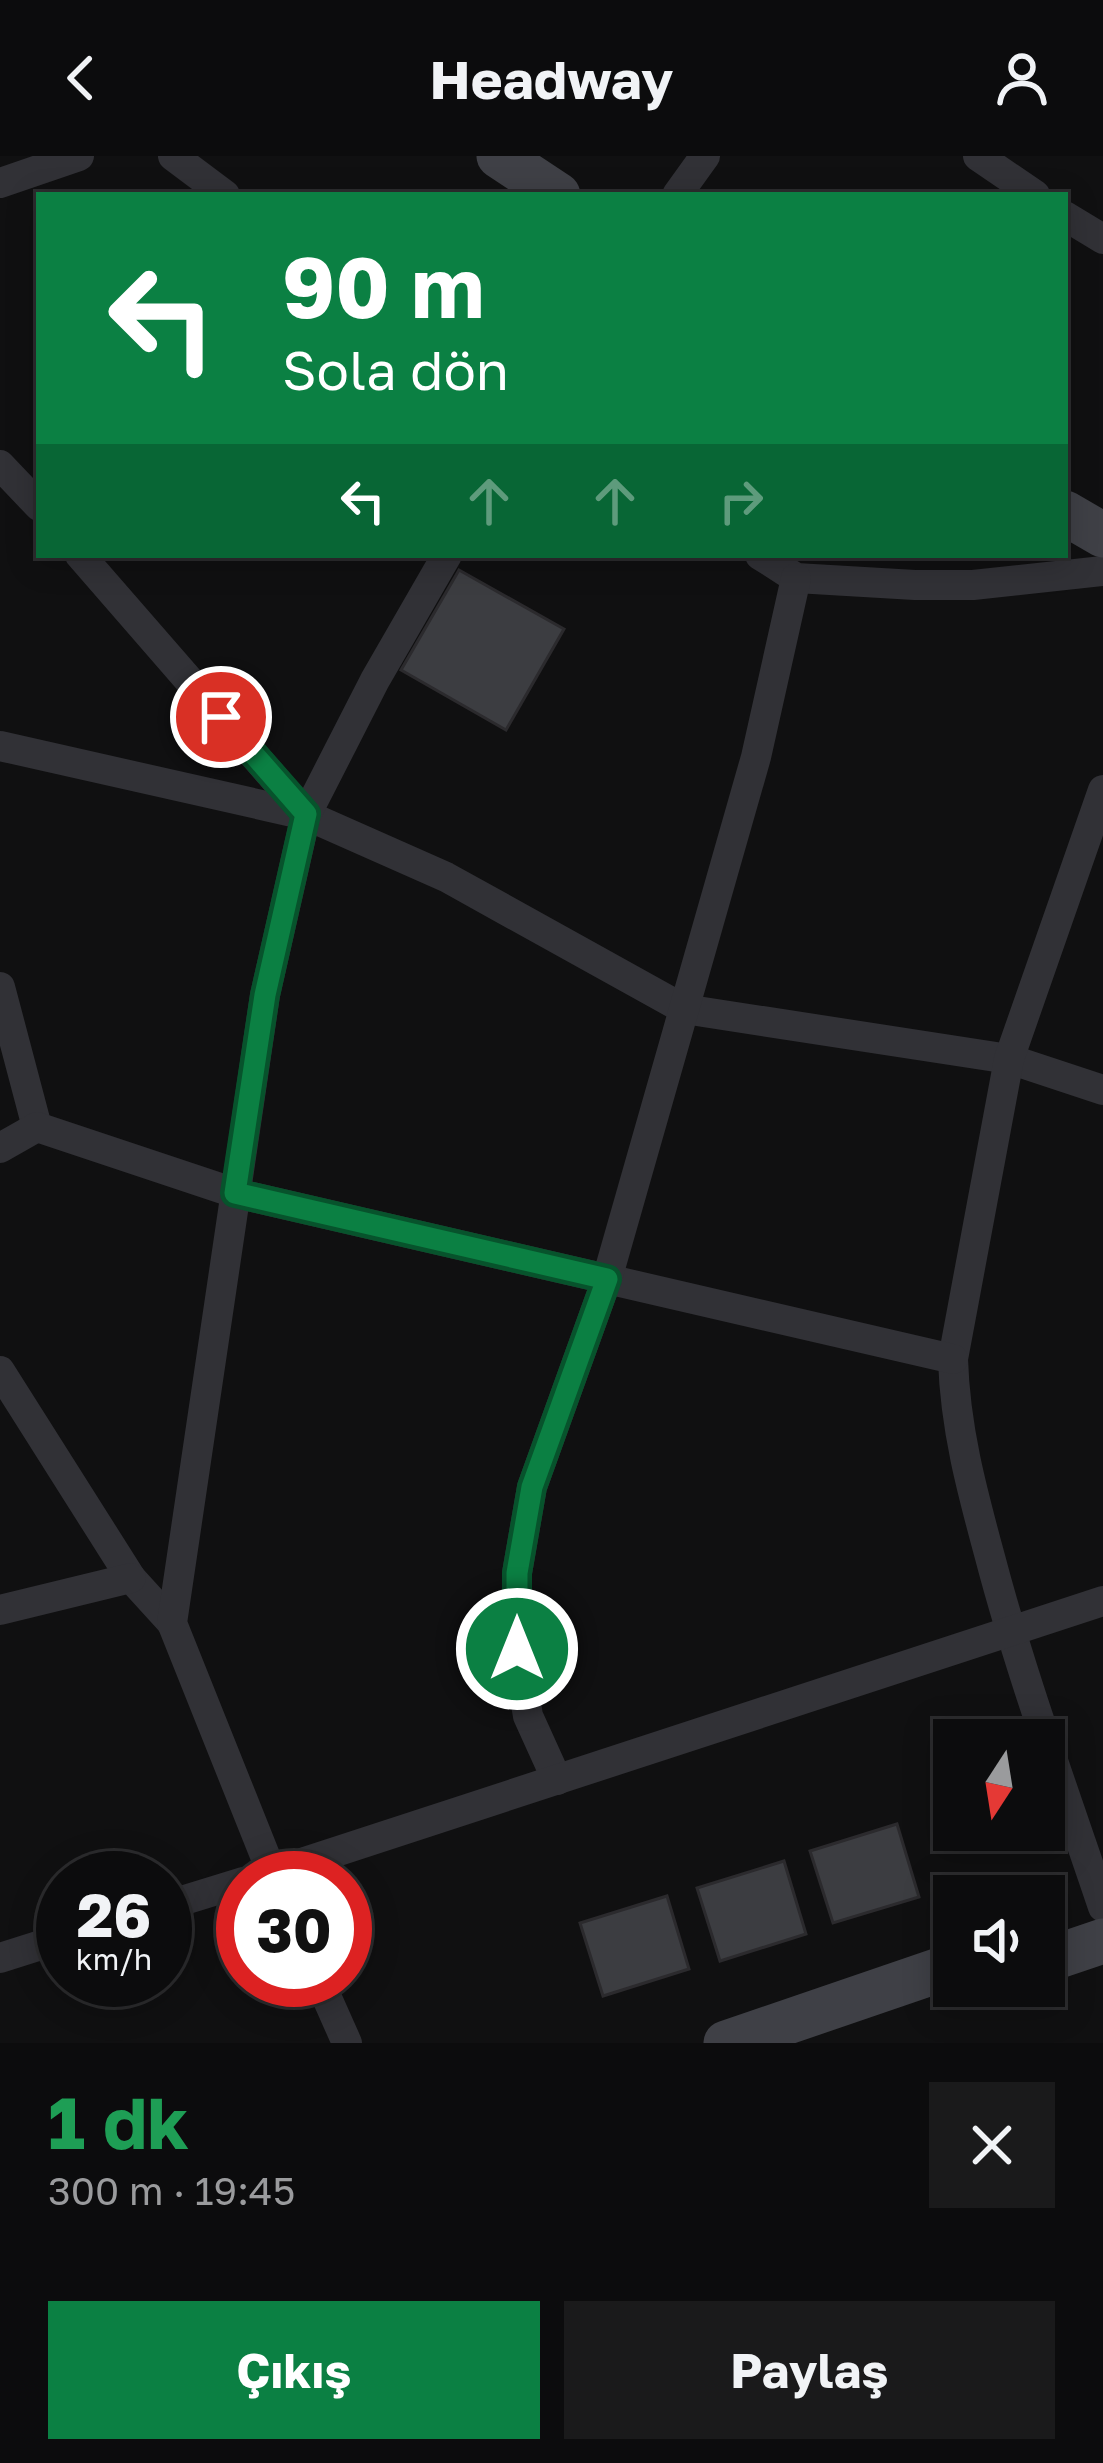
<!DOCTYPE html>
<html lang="tr">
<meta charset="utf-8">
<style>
:root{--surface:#0c0c0d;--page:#1a1a1b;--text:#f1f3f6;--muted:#9a9b9d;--line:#2c2c2e;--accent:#0b8043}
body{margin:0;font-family:"Golos Text",sans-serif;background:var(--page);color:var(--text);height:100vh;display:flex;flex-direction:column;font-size:45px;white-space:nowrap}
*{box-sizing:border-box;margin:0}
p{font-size:39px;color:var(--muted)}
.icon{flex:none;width:66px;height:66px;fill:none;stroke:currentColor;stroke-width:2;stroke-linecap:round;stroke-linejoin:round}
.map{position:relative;height:1887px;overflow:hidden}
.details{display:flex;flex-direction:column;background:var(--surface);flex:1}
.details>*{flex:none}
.top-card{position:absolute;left:36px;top:36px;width:1032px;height:366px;border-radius:0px;box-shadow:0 6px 30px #0003,0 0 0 3px var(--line);background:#0b8043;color:#fff;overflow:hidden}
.needle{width:78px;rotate:192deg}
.tools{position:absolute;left:933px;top:1563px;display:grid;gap:24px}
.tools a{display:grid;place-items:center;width:132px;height:132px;border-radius:0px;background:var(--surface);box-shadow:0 6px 30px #0003,0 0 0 3px var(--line);font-size:60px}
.speed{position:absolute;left:36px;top:1695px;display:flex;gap:24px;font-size:60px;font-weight:700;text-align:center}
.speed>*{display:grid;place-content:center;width:156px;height:156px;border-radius:50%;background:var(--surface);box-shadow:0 6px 30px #0003,0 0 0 3px var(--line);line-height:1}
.speed small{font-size:30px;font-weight:400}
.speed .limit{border:18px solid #d22;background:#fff;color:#111}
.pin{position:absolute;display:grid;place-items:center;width:102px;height:102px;color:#fff;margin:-51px;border:6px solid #fff;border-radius:50%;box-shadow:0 3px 12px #0007}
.me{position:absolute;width:132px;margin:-66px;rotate:0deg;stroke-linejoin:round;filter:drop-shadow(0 0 9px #0008)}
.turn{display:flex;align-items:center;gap:42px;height:252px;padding:0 48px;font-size:54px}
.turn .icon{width:156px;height:156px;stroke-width:2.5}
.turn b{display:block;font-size:84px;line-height:102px}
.lanes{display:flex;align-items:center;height:114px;padding:0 48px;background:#0003;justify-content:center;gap:60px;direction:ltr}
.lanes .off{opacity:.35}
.round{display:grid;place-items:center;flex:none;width:126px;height:126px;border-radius:0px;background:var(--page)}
.head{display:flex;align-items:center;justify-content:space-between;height:204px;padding:0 48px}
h1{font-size:72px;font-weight:700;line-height:90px;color:#1e9e55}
.action{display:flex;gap:24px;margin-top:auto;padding:24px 48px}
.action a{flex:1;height:138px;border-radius:0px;background:var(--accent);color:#fff;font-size:48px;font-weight:700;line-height:138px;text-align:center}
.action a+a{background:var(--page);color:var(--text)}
header{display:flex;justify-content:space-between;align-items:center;height:156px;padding:0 48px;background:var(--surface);font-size:54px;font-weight:700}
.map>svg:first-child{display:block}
.building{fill:#3c3d41;stroke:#2b2a2d;stroke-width:3}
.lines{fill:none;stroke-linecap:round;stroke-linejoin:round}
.street{stroke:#313136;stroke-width:30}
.secondary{stroke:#3f4046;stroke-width:45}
.route-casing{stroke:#07532c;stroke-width:30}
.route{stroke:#0b8043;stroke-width:21}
</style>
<header><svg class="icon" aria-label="back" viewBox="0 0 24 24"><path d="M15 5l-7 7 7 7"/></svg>Headway<svg class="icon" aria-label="person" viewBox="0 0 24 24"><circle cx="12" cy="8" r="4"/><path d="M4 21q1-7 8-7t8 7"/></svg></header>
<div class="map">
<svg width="1103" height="1887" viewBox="0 0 1103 1887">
<rect width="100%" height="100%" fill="#101011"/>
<g class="building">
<polygon points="459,414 564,473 506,574 401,514"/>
<polygon points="897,1668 919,1741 833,1767 810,1695"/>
<polygon points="784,1705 806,1778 720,1805 697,1732"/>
<polygon points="667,1740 689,1813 603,1840 580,1767"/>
</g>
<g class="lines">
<g class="street">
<polyline points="173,0 225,39"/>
<polyline points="978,0 1035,39"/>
<polyline points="0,27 79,0"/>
<polyline points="677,39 705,0"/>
<polyline points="1065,60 1103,83"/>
<polyline points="0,309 39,350"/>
<polyline points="80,399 306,659"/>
<polyline points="760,399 796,422 915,429 973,429 1103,415"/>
<polyline points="0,590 306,659 446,721 684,853 1009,903 1103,934"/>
<path d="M1103,634L1009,903L953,1203C955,1272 972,1335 990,1401C1021,1519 1064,1635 1103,1751"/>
<polyline points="0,831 37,971"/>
<polyline points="0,992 37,971 235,1037 953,1203"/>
<polyline points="0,1215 131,1422 172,1467"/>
<polyline points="0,1454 131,1422"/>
<polyline points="557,1624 528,1560 517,1493 517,1417 532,1331 607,1123 756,601 796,422"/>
<polyline points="256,1722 1103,1445"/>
<polyline points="274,1722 172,1467 265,839 306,659 375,524 447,399"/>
<polyline points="165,1750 243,1726"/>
<polyline points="0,1802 63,1782"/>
<polyline points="319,1824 347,1887"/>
</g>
<g class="secondary">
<polyline points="499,0 558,39"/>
<polyline points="1065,357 1103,379"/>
<polyline points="1044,1805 1103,1785"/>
<polyline points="726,1887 954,1809"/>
</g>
</g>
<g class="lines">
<defs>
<polyline id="route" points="221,561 306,658 265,839 235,1037 607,1123 532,1331 517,1417 517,1493"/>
</defs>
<use href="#route" class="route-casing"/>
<use href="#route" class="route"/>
</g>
</svg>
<div class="tools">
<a><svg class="needle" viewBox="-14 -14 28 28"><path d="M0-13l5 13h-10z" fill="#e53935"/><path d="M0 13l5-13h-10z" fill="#9a9b9d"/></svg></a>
<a><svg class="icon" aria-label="sound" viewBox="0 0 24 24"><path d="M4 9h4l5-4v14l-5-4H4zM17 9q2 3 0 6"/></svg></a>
</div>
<div class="speed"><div>26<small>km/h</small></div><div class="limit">30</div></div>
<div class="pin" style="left:221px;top:561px;background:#d93025"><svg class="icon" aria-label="arrive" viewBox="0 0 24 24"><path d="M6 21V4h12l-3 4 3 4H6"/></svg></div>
<svg class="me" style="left:517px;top:1493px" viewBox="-20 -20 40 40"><circle r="17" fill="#0b8043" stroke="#fff" stroke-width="3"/><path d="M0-11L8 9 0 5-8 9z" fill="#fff"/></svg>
<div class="top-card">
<div class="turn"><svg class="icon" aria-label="left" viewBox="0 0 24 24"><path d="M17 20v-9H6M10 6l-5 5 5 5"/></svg><div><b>90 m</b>Sola dön</div></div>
<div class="lanes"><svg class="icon" aria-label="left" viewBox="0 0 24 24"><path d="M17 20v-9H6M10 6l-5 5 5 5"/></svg><svg class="icon off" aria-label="ahead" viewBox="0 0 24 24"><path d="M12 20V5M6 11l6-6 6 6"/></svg><svg class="icon off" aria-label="ahead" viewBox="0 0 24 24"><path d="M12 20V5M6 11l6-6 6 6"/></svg><svg class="icon off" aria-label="right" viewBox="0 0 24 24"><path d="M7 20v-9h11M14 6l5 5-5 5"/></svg></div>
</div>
</div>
<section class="details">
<div class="head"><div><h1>1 dk</h1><p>300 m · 19:45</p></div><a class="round"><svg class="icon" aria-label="close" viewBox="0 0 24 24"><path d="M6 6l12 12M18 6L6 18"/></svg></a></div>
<div class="action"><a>Çıkış</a><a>Paylaş</a></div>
</section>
